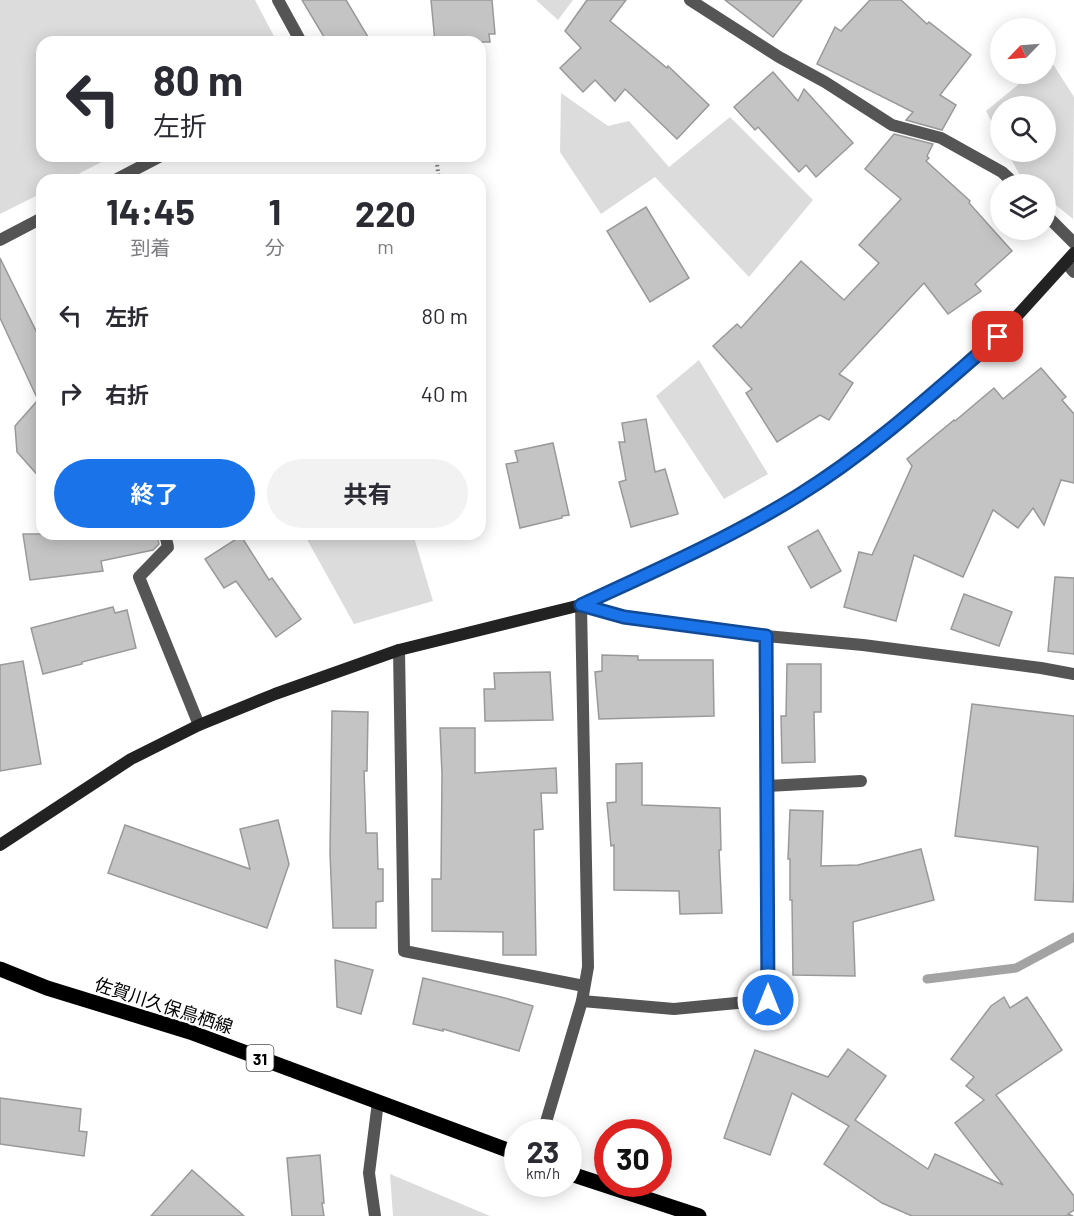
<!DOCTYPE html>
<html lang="ja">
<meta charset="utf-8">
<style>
:root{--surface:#fff;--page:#f2f2f3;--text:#2b2b33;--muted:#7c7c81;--accent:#1a73e8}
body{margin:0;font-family:Barlow,"Noto Sans JP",sans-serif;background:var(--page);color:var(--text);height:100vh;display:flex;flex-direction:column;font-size:22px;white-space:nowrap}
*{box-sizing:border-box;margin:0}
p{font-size:20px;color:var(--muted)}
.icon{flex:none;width:33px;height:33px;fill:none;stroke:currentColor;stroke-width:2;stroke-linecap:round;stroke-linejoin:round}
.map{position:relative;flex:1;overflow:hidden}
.panel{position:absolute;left:36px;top:174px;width:450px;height:366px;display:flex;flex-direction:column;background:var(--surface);border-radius:18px;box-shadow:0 3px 15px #0003}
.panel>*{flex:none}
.top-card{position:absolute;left:36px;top:36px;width:450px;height:126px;border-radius:18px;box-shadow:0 3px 15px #0003;background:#fff;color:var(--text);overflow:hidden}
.needle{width:39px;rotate:245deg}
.fabs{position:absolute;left:990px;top:18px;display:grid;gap:12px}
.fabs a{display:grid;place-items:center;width:66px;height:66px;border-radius:50%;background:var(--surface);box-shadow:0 3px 15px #0003;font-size:30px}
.speed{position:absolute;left:504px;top:1119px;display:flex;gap:12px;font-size:30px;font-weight:700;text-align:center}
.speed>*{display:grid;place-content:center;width:78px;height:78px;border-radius:50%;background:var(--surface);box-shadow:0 3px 15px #0003;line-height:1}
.speed small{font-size:15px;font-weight:400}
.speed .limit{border:9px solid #d22;background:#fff;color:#111}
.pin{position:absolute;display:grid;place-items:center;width:51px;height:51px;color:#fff;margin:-26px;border-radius:12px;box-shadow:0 3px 9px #0006}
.me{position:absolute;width:66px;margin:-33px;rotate:0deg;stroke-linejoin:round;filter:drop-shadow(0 0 4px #0008)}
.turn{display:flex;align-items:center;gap:21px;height:126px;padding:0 18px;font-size:27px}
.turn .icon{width:78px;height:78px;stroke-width:2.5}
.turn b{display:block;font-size:42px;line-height:51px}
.eta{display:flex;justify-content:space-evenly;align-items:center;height:102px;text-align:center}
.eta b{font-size:36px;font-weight:700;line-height:42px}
.cta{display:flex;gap:12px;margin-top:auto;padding:12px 18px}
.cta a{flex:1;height:69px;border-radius:36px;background:var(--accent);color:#fff;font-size:24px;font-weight:700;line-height:69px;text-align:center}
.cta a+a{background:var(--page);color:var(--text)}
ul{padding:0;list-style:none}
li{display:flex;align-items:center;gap:18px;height:78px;padding:0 18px}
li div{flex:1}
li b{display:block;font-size:22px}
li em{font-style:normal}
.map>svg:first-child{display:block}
.green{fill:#dcdcdc}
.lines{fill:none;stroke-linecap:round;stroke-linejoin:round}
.stream{stroke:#a3a3a3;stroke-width:9}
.building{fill:#c4c4c4;stroke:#999;stroke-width:1.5}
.path{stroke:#777;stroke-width:4;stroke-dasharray:1.5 3;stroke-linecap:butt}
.lane{stroke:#555;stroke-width:12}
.street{stroke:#555;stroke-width:12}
.secondary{stroke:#222;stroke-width:12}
.primary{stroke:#000;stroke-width:15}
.route-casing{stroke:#114b97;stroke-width:15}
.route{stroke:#1a73e8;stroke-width:10}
.labels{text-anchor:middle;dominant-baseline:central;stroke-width:4.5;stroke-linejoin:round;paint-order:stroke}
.shield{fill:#fff;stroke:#4c4c4c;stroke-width:1.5}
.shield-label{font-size:16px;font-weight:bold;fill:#000}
.street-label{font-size:18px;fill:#000;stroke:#fff}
</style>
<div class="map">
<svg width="1074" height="1216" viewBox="0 0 1074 1216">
<rect width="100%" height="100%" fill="#fff"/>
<g class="green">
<polygon points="0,0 255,0 277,42 42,42 42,156 113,156 67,180 42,180 42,193 0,214"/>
<polygon points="536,0 573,0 558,20"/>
<polygon points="1049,58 1074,97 1073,219 1046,197 1046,184 1030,184 1021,177 1007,152 1046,152 1046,106 1000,106 1000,138 986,111 1031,74 1046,74 1046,61"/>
<polygon points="561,93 608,126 629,121 669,167 730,117 813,200 749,277 655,177 601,214 560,152"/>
<polygon points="699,360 768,474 724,499 656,396"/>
<polygon points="304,534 413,534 433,601 354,624"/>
<polygon points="390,1174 490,1216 393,1216"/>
</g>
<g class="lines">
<polyline class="stream" points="927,979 1016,968 1074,937"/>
</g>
<g class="building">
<polygon points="302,0 346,0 371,42 327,42"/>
<polygon points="431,0 492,0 495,34 489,34 490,42 435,42"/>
<polygon points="587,0 626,0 610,21 667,68 668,66 709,105 677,139 625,89 615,101 595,80 583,92 560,68 581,48 565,31"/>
<polygon points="725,0 802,0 773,37"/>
<polygon points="870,0 901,0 927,24 929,22 971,55 940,95 956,105 942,130 906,120 913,112 817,64 835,27 841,31"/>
<polygon points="773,72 798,101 804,89 853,143 816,177 806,165 799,172 758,127 755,130 734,107"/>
<polygon points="894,134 933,144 927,156 929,158 926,161 970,201 969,203 1012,251 975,284 981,291 948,314 924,283 839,374 853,383 829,420 820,415 777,442 746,393 752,389 713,346 737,324 741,328 801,261 844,300 879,263 859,245 901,199 865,169"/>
<polygon points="646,207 689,278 650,302 607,231"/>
<polygon points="0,258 42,343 42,480 17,452 15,426 38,400 0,318"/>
<polygon points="1041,368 1066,397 1062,400 1074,414 1074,483 1061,480 1044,525 1033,508 1018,528 993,510 963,577 914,555 896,621 844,607 859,552 872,555 912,466 907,459 954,420 955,421 994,388 1003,399"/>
<polygon points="646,419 655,472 665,469 678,514 631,527 619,482 626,480 619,442 625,442 622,423"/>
<polygon points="553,443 569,515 562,516 562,518 520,528 506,464 518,462 515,451"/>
<polygon points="818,530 841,571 811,588 788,547"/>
<polygon points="23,534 157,534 159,544 153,550 101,561 103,571 30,580"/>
<polygon points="241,536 269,580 272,578 301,619 276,637 236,581 224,588 205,559"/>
<polygon points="1055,577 1074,578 1074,654 1048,651"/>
<polygon points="964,594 1012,612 999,646 951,629"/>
<polygon points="113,607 115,613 127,610 136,648 82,662 82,664 43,674 31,628"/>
<polygon points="602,655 638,656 638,660 713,660 714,716 599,719 595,672 602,671"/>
<polygon points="23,661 41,764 0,771 0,665"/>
<polygon points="787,664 821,664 821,712 814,712 815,762 782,763 781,716 786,716"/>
<polygon points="550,672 553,720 485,721 484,689 495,689 494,673"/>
<polygon points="972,704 1074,716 1074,880 1073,902 1035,900 1038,847 955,836"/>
<polygon points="332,711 368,712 367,771 364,771 366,833 377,833 378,869 383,869 383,901 376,902 376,928 333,928 330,852"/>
<polygon points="440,728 475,728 475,773 556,768 557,793 541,793 543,829 534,830 536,955 503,955 503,932 432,931 432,879 441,879 442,774"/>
<polygon points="642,763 642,805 720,808 721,850 719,850 722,913 680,914 679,891 614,890 614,845 611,846 607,803 616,802 616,764"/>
<polygon points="790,810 823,811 821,866 858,865 921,849 934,900 853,922 855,976 793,975 792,900 790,900 790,859 788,859"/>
<polygon points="278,820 289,864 267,928 108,873 125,825 250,869 240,829"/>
<polygon points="335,960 373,970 361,1014 337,1007"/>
<polygon points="423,978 505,998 533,1006 519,1051 443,1029 443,1031 413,1024"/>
<polygon points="1004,997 1010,1008 1027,997 1062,1050 996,1095 1074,1196 1074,1210 1068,1214 1073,1216 912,1216 882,1203 824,1164 849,1126 792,1093 770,1155 724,1138 755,1050 828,1077 848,1049 886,1076 855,1120 928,1169 935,1154 1003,1185 955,1123 984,1100 966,1086 974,1077 951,1059 991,1006"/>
<polygon points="0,1098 81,1109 79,1131 87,1132 84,1156 0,1144"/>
<polygon points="320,1155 324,1203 322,1203 324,1216 292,1216 287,1158"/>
<polygon points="192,1170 244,1216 151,1216"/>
</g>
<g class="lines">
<polyline class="path" points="436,156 439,180"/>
<g class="lane">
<polyline points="767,786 861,781"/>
<polyline points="375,1216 369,1173 378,1102"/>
</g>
<g class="street">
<polyline points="278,0 301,42"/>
<polyline points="690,0 779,57 825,82 892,125 941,138 1002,172 1015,184"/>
<polyline points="115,180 161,156"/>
<polyline points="1046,215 1074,243"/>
<polyline points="0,240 42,218"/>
<polyline points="1066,263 1074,272"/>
<polyline points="165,534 168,547 139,577 199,725"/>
<polyline points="399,650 404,951 584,986"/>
<polyline points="582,1001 674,1009 768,1000 766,636"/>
<polyline points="543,1132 582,1001 588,967 581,605 624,617 766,636 863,645 1041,668 1074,674"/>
</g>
<polyline class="secondary" points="0,845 131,759 199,725 275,694 399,650 581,605 726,537 800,494 863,452 919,405 998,337 1074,253"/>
<g class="primary">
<polyline points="0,969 47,988 190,1032 518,1154"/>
<polyline points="568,1173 699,1216"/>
</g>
</g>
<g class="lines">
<defs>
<path id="route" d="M768,1000L766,636L624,617L581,605C655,571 730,538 799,495C872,450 934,392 998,337"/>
</defs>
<use href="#route" class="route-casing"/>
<use href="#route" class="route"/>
</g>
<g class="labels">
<rect class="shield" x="246.5" y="1045" width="27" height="26" rx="4.5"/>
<g class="shield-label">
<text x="260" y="1058">31</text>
</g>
<g class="street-label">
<text transform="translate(164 1005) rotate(18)">佐賀川久保鳥栖線</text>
</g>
</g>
</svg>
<div class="fabs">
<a><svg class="needle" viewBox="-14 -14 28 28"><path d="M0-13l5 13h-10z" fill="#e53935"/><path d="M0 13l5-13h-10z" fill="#7c7c81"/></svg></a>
<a><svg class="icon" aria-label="search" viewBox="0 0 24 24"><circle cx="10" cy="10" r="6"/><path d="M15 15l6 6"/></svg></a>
<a><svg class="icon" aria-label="layers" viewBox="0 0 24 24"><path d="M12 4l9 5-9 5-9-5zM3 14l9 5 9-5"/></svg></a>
</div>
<div class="speed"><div>23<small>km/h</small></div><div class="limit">30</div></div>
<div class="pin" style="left:998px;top:337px;background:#d93025"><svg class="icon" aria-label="arrive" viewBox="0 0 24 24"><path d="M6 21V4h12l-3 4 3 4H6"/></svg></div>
<svg class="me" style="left:768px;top:1000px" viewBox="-20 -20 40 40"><circle r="17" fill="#1a73e8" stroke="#fff" stroke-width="3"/><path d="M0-11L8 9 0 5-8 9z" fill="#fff"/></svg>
<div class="top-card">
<div class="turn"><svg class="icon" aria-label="left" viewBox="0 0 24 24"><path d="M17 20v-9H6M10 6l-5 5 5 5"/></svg><div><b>80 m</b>左折</div></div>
</div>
<section class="panel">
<div class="eta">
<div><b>14:45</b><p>到着</p></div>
<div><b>1</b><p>分</p></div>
<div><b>220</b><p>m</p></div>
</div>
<ul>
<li><svg class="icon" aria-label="left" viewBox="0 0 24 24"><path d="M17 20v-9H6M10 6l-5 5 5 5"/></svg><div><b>左折</b></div><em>80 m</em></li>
<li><svg class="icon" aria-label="right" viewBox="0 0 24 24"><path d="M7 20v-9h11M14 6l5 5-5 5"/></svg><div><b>右折</b></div><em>40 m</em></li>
</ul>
<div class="cta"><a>終了</a><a>共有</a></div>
</section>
</div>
